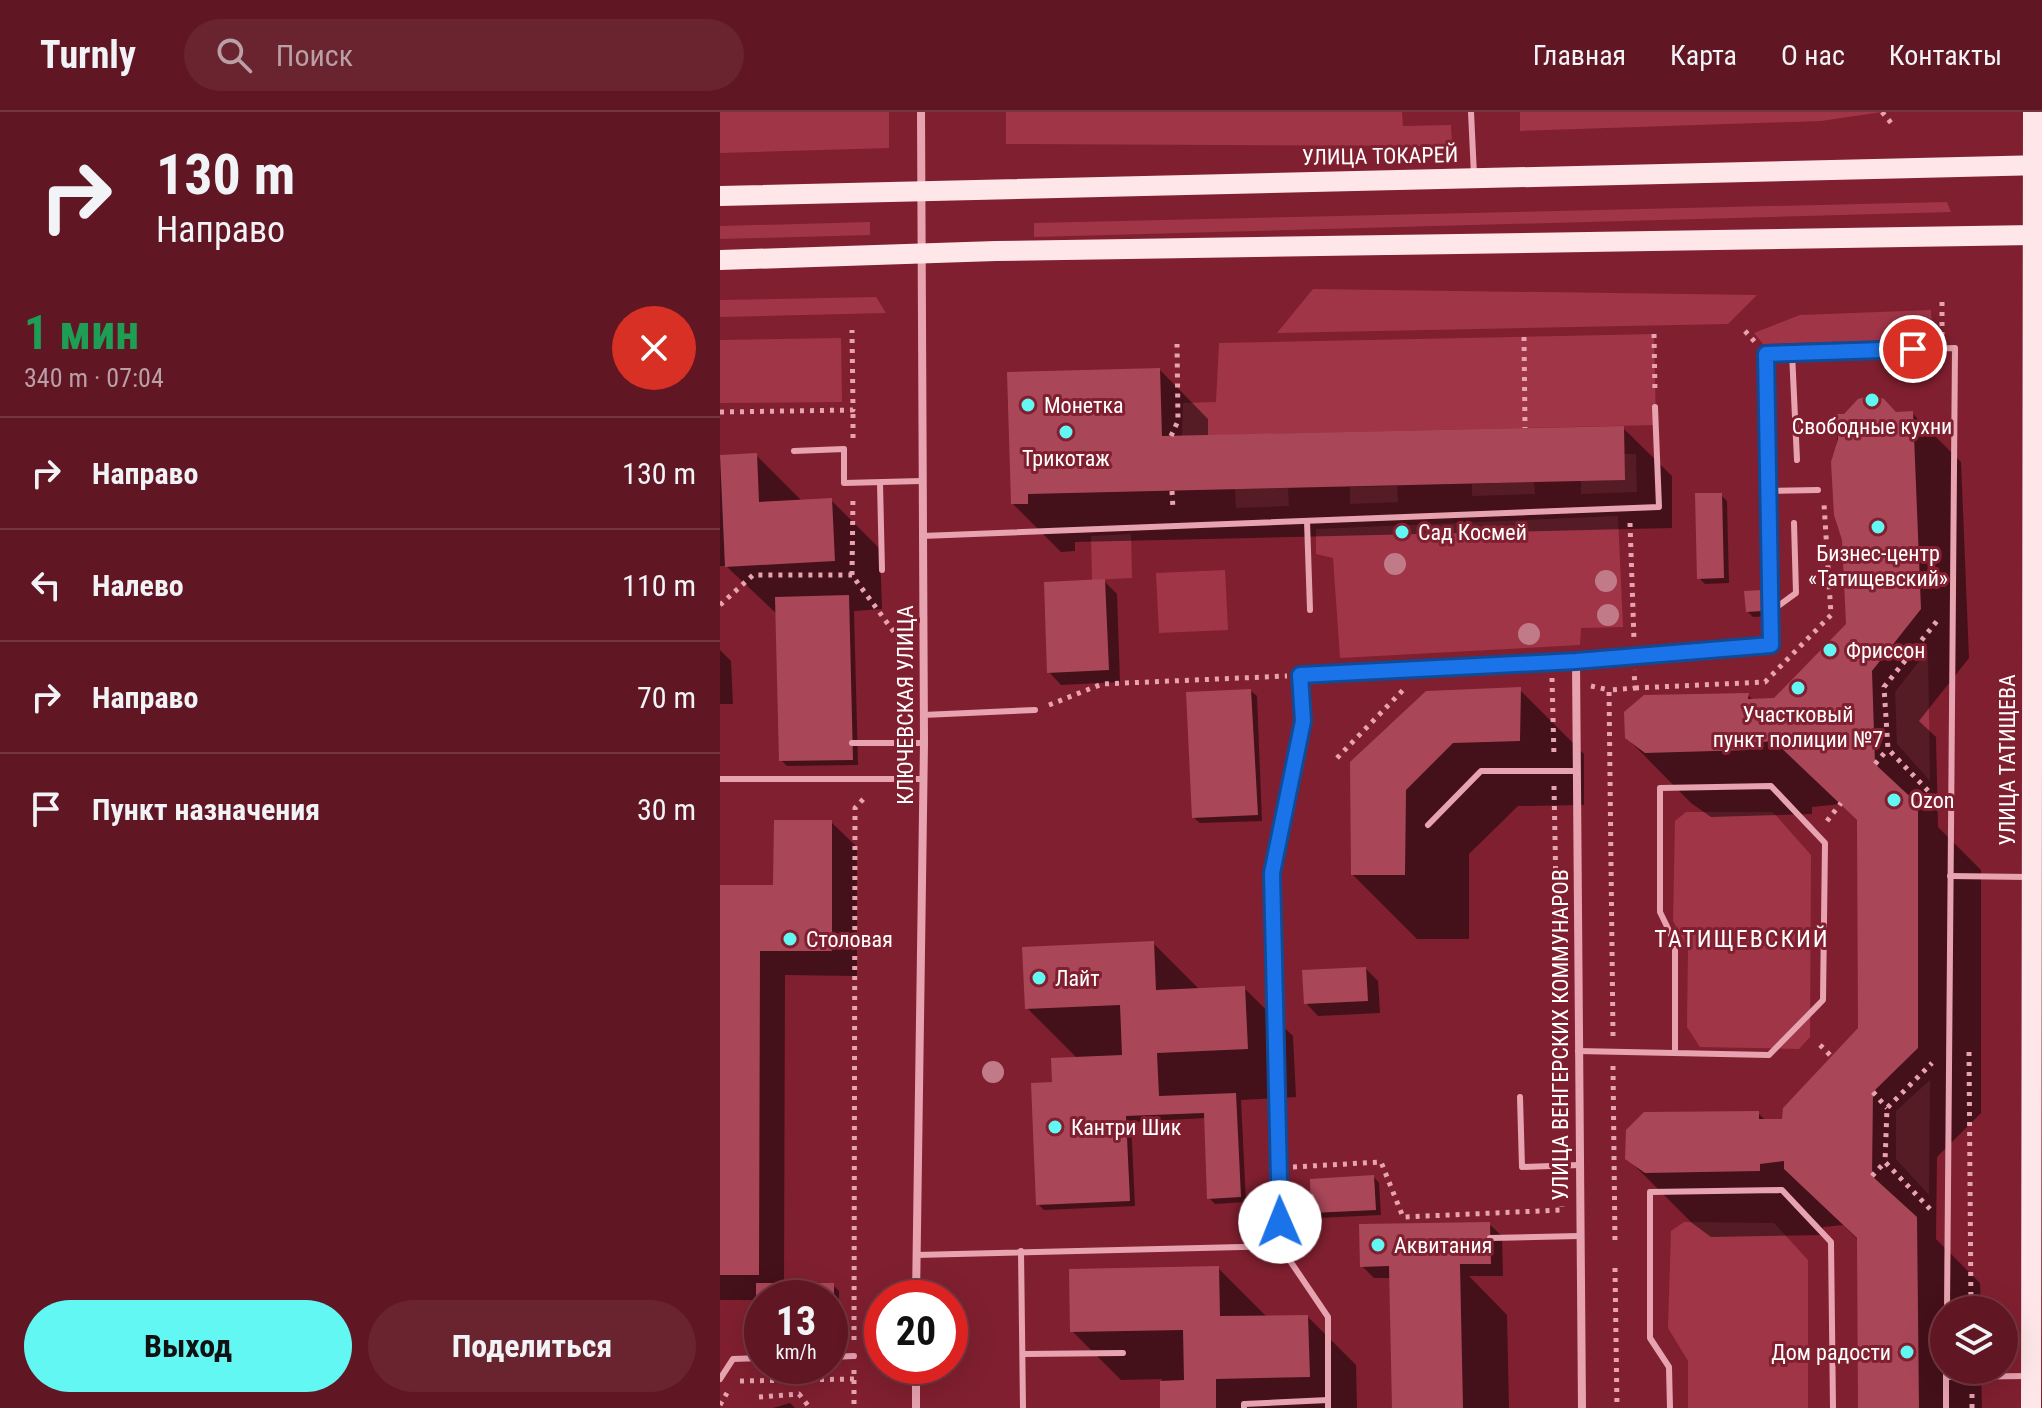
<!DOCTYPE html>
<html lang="ru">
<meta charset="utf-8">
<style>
:root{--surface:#601723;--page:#692430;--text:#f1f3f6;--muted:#ba9fa6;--line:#743641;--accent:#63f7f4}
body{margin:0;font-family:"Roboto Condensed",sans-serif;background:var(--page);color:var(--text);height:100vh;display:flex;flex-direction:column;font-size:30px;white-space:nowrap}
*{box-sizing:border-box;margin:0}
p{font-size:26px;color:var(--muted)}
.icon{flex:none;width:44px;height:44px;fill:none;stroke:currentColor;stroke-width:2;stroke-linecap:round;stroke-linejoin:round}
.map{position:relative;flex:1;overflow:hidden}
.drawer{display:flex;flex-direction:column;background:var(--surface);width:720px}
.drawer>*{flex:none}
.banner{background:#601723;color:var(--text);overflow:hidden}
.controls{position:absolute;left:1210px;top:1184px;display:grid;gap:16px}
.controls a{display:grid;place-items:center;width:88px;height:88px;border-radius:50%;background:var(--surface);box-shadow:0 8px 32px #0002,0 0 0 2px var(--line);font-size:40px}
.speed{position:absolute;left:24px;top:1168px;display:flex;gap:16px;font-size:40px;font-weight:700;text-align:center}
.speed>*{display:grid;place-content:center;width:104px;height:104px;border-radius:50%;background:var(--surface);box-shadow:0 8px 32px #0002,0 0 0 2px var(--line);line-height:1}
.speed small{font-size:20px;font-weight:400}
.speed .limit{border:12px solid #d22;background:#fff;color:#111}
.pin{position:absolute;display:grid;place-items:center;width:68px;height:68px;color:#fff;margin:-34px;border:4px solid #fff;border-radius:50%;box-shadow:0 2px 8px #0007}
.me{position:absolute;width:88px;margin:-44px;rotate:359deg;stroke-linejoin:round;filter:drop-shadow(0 0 6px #0008)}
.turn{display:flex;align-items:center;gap:28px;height:168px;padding:0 24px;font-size:36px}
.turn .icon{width:104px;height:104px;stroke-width:2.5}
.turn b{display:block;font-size:56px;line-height:68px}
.round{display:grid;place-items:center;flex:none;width:84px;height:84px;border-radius:42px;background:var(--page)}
.head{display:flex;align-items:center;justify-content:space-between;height:136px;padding:0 24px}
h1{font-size:48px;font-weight:700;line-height:60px;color:#1e9e55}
.button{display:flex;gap:16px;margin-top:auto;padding:16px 24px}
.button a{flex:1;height:92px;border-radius:48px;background:var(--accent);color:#111;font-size:32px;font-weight:700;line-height:92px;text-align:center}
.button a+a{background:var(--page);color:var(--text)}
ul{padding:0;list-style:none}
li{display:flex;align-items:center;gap:24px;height:112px;padding:0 24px;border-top:2px solid var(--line)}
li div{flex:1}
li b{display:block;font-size:30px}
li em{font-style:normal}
header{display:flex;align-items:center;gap:48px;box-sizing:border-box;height:112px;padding:0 40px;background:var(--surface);border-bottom:2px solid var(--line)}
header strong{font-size:38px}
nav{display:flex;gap:44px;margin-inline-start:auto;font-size:28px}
.search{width:560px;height:72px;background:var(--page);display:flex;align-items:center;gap:20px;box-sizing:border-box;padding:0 28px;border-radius:44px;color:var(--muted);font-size:30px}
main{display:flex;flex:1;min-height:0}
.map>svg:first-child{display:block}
.green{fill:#a03548}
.shadow{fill:#0007}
.building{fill:#a94759}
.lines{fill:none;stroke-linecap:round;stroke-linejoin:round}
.path{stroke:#e8a3b0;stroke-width:5;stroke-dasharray:4 6;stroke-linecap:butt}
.lane{stroke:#e8a3b0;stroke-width:6}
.street{stroke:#e8a3b0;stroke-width:8}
.primary{stroke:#fee6e9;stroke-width:20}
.tree{fill:#c17b88}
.route-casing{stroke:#114b97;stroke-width:20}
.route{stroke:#1a73e8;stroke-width:14}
.poi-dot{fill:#63f7f4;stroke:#801f2f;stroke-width:3}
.labels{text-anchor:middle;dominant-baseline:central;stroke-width:6;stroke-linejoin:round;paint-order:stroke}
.street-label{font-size:22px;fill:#fff;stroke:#801f2f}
.poi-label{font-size:22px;fill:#fff;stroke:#801f2f;text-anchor:start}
.neighbourhood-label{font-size:24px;letter-spacing:2px;fill:#fff;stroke:#801f2f}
</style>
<header>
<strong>Turnly</strong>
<div class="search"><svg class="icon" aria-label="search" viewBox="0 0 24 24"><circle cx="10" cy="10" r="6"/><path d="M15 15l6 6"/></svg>Поиск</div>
<nav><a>Главная</a><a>Карта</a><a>О нас</a><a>Контакты</a></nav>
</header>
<main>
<section class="drawer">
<div class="banner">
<div class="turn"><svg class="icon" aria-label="right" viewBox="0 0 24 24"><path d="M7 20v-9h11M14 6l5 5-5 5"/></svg><div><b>130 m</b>Направо</div></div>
</div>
<div class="head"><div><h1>1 мин</h1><p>340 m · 07:04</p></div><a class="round" style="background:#d93025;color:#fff"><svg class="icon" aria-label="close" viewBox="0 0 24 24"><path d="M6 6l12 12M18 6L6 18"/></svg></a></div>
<ul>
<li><svg class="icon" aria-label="right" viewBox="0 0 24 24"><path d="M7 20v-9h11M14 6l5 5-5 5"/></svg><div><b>Направо</b></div><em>130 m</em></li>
<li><svg class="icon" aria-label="left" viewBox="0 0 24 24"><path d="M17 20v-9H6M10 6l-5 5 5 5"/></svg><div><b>Налево</b></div><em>110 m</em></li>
<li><svg class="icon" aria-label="right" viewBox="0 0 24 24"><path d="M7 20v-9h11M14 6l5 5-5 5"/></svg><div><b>Направо</b></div><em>70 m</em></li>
<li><svg class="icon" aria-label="arrive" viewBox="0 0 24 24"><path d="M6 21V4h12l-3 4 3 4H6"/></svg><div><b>Пункт назначения</b></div><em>30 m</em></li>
</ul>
<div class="button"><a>Выход</a><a>Поделиться</a></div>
</section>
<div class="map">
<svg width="1322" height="1296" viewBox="0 0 1322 1296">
<rect width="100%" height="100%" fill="#801f2f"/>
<g class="green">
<polygon points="0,0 169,0 169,36 0,41"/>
<polygon points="286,0 682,0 683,14 731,13 732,34 286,32"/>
<polygon points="800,0 1162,0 1101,9 800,19"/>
<polygon points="1227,90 1231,100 314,125 314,111"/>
<polygon points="150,110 150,123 0,127 0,114"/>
<polygon points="593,177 1037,183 1008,212 557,221"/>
<polygon points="156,185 166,201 0,205 0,188"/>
<polygon points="1211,198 1213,227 1043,232 1034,221 1080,203"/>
<polygon points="934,222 936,313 462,324 463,291 496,290 499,231"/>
<polygon points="121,226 122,290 0,291 0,228"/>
<polygon points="904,342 916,342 917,380 861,382 861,369 904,368"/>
<polygon points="814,370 815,382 752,384 752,372"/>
<polygon points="677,374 678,390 630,392 630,375"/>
<polygon points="568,376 569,394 516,396 515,377"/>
<polygon points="898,404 903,515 861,516 860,533 620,546 613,446 596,442 596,417"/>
<polygon points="411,422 412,466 372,468 371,424"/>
<polygon points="505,458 508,518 439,521 436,461"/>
<polygon points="1208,538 1210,669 1177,632 1175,580"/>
<polygon points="966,700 1053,700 1091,743 1090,925 1079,937 980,935 967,915 968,837 953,809 955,709"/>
<polygon points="1210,968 1209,1083 1176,1047 1176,999"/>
<polygon points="964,1110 1054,1111 1088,1148 1088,1296 968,1296 968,1249 948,1216 951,1119"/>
</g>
<g class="shadow">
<polygon points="440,258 488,307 488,325 903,316 952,364 952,416 355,430 355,439 341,440 292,391"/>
<polygon points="1192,301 1241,350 1249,546 1199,609 1216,625 1218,715 1261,758 1261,1001 1217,1045 1216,1127 1260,1171 1261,1198 1224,1198 1224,1258 1261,1258 1262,1296 1140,1296 1139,1129 1123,1113 1103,1115 1104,1123 991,1125 972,1111 907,1046 1038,1001 1046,1009 1064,1008 1140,917 1139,710 1121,692 1092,695 1092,702 991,705 971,691 907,626 1028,583 1034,589 1055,588 1128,512 1124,427 1113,376 1119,304"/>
<polygon points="36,343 83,390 111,388 160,437 162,497 134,499 138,653 67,654 61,648 58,503 6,454 0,454 0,345"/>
<polygon points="1001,383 1007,389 1009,471 985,472 979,466"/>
<polygon points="384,469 397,482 400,570 341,573 329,560"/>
<polygon points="1041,480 1047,486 1048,504 1033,505 1027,499"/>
<polygon points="0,538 11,549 13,592 0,592"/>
<polygon points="800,578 864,642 864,693 798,694 749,742 749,827 697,827 633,763 632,650"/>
<polygon points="531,579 537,584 542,709 480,711 474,706"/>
<polygon points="111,710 137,735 137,864 65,863 64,1173 113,1173 119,1179 119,1222 110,1222 110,1186 42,1186 42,1220 38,1216 38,1188 0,1188 0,775 55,775"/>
<polygon points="433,831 480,878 524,876 573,924 576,985 521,988 526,1090 495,1092 489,1086 486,1006 411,1010 415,1094 324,1098 318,1092 334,972 358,947 307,896"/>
<polygon points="646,857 658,869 660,901 598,904 586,891"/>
<polygon points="654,1065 659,1071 661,1103 599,1106 593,1100"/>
<polygon points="769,1112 782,1124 783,1164 749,1164 787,1203 789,1296 674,1296 671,1166 654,1166 642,1154"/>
<polygon points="498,1156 547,1205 588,1205 636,1253 637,1296 442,1296 442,1267 401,1268 352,1219"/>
<polygon points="70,1291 75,1296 53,1296"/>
</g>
<g class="building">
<polygon points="440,256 442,324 904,314 905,368 308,382 308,392 291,392 287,260"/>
<polygon points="1151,283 1164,287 1176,300 1193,299 1201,497 1152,559 1155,652 1198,692 1198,936 1153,980 1152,1064 1197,1105 1199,1296 1138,1296 1137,1126 1064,1057 1064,1049 1040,1052 1040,1059 925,1061 905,1047 906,1018 924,1000 1039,999 1039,1007 1062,1007 1063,996 1138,916 1137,708 1054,629 1029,631 1029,638 925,641 905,626 904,600 924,583 1029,581 1028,587 1054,586 1126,512 1122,428 1114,403 1111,350 1118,327 1117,302 1124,302 1138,287"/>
<polygon points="37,341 39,390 112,386 115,449 5,455 0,343"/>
<polygon points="975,381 1002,381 1004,466 977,467"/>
<polygon points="385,467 389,558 327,561 324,470"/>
<polygon points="1042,478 1043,499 1026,500 1024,479"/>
<polygon points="129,483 133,648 59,649 55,485"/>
<polygon points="801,575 800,629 733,631 686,678 685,763 631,763 630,650 706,579"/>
<polygon points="531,577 538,703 472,706 466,580"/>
<polygon points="54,708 112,708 112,839 40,839 39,1163 0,1163 0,773 53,773"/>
<polygon points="434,829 436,878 525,874 528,937 437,941 439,984 516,981 521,1085 487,1087 484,1001 406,1004 410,1089 316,1093 311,971 332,970 331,946 402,943 400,893 305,897 302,835"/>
<polygon points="646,855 648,889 584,892 582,858"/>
<polygon points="654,1063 656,1098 591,1101 590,1067"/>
<polygon points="770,1110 771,1152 740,1152 743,1296 672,1296 669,1154 640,1155 639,1112"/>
<polygon points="499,1154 500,1204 588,1203 590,1265 496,1267 496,1296 440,1296 440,1269 464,1268 463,1218 350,1220 349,1157"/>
<polygon points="36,1171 114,1171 114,1217 110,1217 110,1186 42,1186 42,1217 36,1217"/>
</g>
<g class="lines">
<g class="path">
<polyline points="1162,0 1172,12"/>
<polyline points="1222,190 1222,223"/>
<polyline points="1025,219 1035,230"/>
<polyline points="934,222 935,282"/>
<polyline points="804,225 805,316"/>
<polyline points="0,300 133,298 132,218"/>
<polyline points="451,324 458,309 457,232"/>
<polyline points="133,326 133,298"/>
<polyline points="452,379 453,398"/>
<polyline points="910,411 914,528"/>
<polyline points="132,463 133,384"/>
<polyline points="0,493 33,463 132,463 182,531"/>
<polyline points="832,566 834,644"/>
<polyline points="871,574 889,578"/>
<polyline points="915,576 1045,570 1111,503 1104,392"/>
<polyline points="329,593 382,572 567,564"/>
<polyline points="617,646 686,575"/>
<polyline points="1155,652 1168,637"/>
<polyline points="834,674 838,884"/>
<polyline points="1215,686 1168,637 1164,575 1217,509"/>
<polyline points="1107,709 1121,691"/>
<polyline points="893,924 889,578 915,576 914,558"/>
<polyline points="1100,933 1112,945"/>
<polyline points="1249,940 1251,1198"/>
<polyline points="893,954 895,1133"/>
<polyline points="1153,980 1167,996"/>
<polyline points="573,1055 661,1050 683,1105 842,1098 842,1094"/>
<polyline points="1152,1064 1165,1050"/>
<polyline points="1210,1097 1165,1050 1167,996 1212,951"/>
<polyline points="895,1156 897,1296"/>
<polyline points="134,1228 135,696 147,683"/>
<polyline points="1220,1243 1221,1213"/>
<polyline points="134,1258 134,1296"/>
<polyline points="20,1269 134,1267"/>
<polyline points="39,1285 79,1282 90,1296"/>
<polyline points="0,1293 7,1281"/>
<polyline points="1252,1296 1252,1279"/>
</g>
<g class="lane">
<polyline points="751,0 754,63"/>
<polyline points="1072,241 1077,348"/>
<polyline points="74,339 124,337 124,371 201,369"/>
<polyline points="160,371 162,458"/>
<polyline points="1049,379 1098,378"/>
<polyline points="587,409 590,498"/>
<polyline points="202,424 939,395 935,295"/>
<polyline points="1050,500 1076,481 1074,411"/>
<polyline points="203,603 315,598"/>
<polyline points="132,631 204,631"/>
<polyline points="0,667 203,667"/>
<polyline points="708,713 761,659 857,659"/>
<polyline points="1230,764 1307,765"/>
<polyline points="858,939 1049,943 1103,888 1105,731 1051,674 940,676 940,800 955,831 955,941"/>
<polyline points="800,985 802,1055 859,1053"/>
<polyline points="559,1086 552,761 583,609 580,563 856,549 1051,533 1046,242 1235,236 1227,1198"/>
<polyline points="770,1126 859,1124"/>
<polyline points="560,1134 559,1086 591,1085"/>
<polyline points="301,1139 303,1296"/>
<polyline points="196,1143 560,1134 608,1205 608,1296"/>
<polyline points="304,1242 403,1241"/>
<polyline points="110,1245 134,1244"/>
<polyline points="1226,1258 1226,1296"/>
<polyline points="1226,1265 1307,1264"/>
<polyline points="0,1267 13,1247 42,1246"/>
<polyline points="524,1296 524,1292 608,1288"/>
<polyline points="950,1296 949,1255 930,1226 930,1080 1062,1078 1111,1130 1113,1296"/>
</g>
<g class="street">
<polyline points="856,549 862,1296"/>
<polyline points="196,1186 204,631 201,0"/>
<polyline points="196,1296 196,1254"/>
</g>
<g class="primary">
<polyline points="0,84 1322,53"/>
<polyline points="0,148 276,139 1322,123"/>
<polyline points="1311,1296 1313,0"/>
</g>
</g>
<g class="tree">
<circle cx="675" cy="452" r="11"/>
<circle cx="886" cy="469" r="11"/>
<circle cx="888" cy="503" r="11"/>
<circle cx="809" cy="522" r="11"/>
<circle cx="273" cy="960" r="11"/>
</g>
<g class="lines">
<defs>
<polyline id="route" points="560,1110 552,761 583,609 580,563 856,549 1051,533 1046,242 1193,237"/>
</defs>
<use href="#route" class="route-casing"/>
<use href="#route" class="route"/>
</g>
<g class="poi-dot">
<circle cx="1152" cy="288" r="8"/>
<circle cx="308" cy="293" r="8"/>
<circle cx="346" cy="320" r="8"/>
<circle cx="1158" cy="415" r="8"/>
<circle cx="682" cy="420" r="8"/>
<circle cx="1110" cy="538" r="8"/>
<circle cx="1078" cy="576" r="8"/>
<circle cx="1174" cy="688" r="8"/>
<circle cx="70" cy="827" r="8"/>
<circle cx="319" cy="866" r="8"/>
<circle cx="335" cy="1015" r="8"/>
<circle cx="658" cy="1133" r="8"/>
<circle cx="1187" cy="1240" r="8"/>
</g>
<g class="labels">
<g class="street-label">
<text transform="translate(660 44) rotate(-1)">УЛИЦА ТОКАРЕЙ</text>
<text transform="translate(185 593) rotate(-90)">КЛЮЧЕВСКАЯ УЛИЦА</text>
<text transform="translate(1287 648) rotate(-90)">УЛИЦА ТАТИЩЕВА</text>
<text transform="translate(840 923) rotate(-90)">УЛИЦА ВЕНГЕРСКИХ КОММУНАРОВ</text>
</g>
<g class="poi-label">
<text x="324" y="293">Монетка</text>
<text x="1152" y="314" text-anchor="middle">Свободные кухни</text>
<text x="346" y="346" text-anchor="middle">Трикотаж</text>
<text x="698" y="420">Сад Космей</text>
<text x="1158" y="441" text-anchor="middle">Бизнес-центр<tspan x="1158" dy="25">«Татищевский»</tspan></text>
<text x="1126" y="538">Фриссон</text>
<text x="1078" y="602" text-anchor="middle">Участковый<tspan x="1078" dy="25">пункт полиции №7</tspan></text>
<text x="1190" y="688">Ozon</text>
<text x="86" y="827">Столовая</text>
<text x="335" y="866">Лайт</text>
<text x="351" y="1015">Кантри Шик</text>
<text x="674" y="1133">Аквитания</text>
<text x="1171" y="1240" text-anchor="end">Дом радости</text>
</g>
<g class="neighbourhood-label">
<text x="1022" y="827">ТАТИЩЕВСКИЙ</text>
</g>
</g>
</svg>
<div class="controls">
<a><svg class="icon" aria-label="layers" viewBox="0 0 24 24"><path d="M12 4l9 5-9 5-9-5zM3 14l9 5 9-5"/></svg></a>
</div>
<div class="speed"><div>13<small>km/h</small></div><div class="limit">20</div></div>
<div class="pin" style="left:1193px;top:237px;background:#d93025"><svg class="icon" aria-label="arrive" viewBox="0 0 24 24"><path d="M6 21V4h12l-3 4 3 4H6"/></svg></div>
<svg class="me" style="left:560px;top:1110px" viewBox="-20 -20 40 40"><circle r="19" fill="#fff"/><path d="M0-13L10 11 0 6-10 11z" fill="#1a73e8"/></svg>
</div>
</main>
